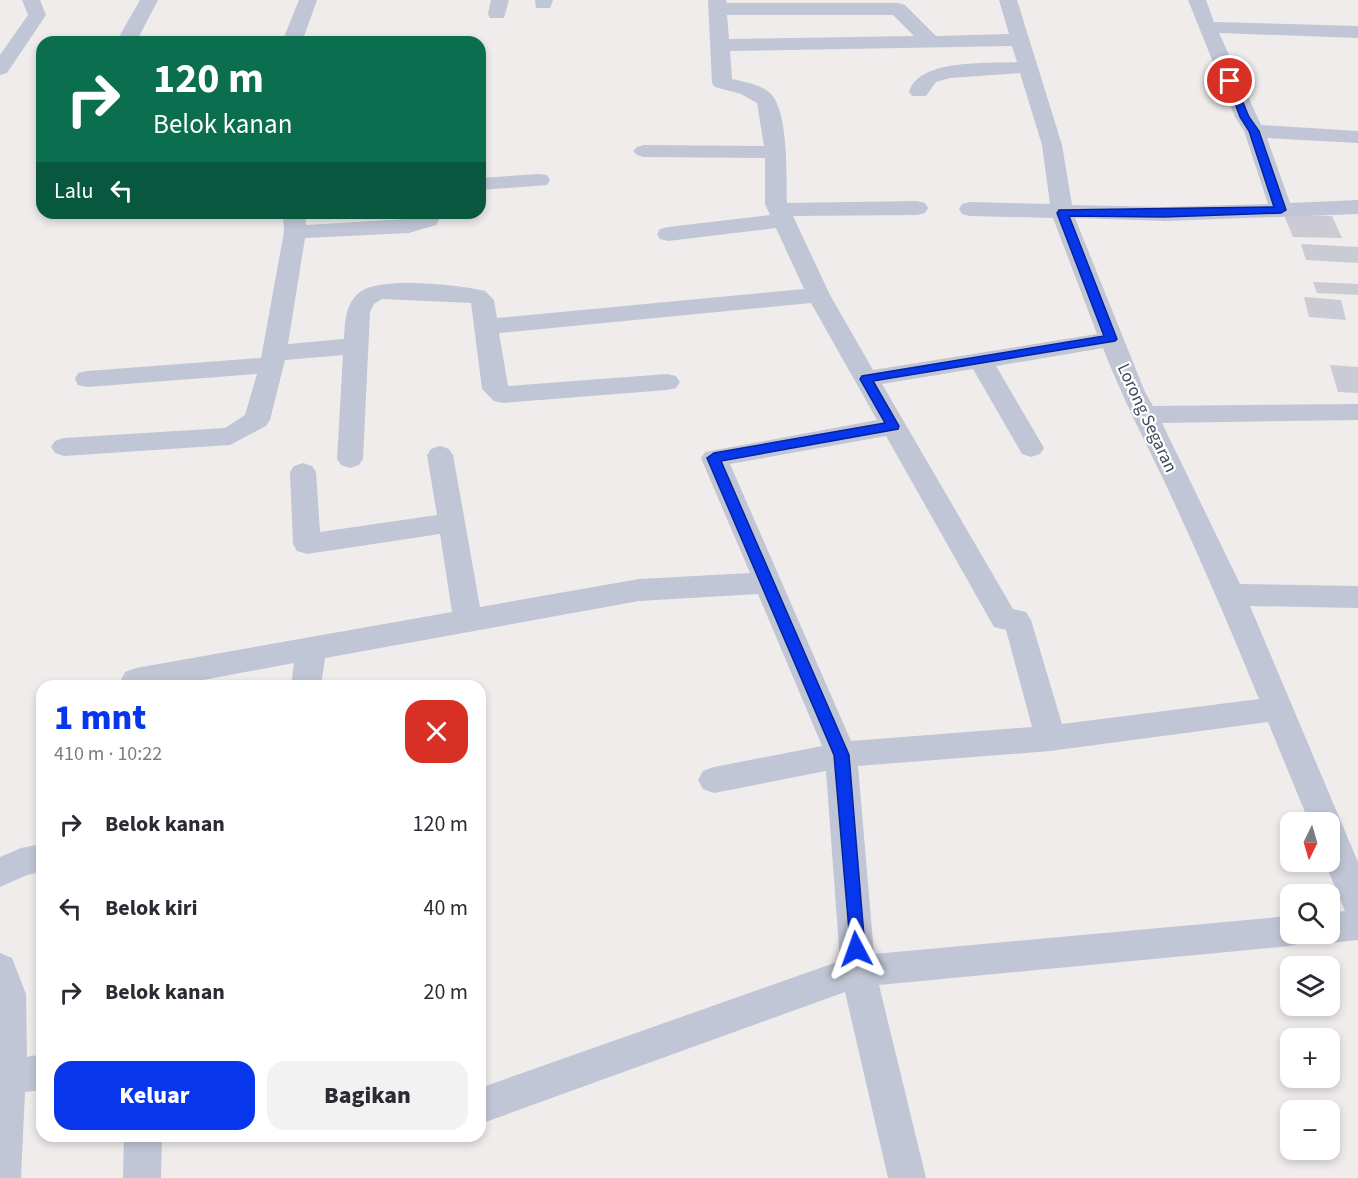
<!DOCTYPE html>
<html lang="id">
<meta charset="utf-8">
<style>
:root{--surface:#fff;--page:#f2f2f3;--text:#2b2b33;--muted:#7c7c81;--accent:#0837eb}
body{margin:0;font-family:"Source Sans 3",sans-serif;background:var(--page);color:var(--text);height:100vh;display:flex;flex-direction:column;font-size:22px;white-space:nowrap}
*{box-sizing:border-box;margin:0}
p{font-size:20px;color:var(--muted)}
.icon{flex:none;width:33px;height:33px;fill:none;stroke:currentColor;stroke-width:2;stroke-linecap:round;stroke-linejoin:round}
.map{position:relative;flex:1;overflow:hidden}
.drawer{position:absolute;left:36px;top:680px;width:450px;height:462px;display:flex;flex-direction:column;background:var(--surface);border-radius:18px;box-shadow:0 3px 9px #0003}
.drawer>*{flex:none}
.guide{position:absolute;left:36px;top:36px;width:450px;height:183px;border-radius:18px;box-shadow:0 3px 9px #0003;background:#0b6e4f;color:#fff;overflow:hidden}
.needle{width:39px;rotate:185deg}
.buttons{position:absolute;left:1280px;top:812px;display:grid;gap:12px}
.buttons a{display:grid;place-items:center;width:60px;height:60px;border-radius:12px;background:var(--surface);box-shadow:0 3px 9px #0003;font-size:30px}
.pin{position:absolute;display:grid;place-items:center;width:51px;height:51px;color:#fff;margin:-26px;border:3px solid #fff;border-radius:50%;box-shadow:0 2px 6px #0007}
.me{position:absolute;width:66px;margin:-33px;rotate:356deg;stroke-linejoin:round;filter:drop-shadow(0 0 4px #0008)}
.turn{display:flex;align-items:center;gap:21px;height:126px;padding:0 18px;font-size:27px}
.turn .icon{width:78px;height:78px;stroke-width:2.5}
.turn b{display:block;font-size:42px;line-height:51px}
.then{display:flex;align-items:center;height:57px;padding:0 18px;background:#0003;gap:12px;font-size:22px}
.round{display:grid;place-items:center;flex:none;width:63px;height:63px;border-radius:18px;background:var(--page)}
.summary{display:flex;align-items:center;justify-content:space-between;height:102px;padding:0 18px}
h1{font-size:36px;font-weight:800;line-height:45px;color:var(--accent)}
.cta{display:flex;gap:12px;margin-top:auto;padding:12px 18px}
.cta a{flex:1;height:69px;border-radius:18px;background:var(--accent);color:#fff;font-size:24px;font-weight:800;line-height:69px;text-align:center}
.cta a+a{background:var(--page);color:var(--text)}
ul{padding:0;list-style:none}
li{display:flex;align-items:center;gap:18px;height:84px;padding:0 18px}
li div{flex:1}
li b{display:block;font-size:22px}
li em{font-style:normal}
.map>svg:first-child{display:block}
.building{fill:#cacbd4}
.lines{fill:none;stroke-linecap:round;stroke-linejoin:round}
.street{fill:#c0c6d5;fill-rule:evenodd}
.route{fill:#0837eb;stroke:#052499;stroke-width:1.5}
.labels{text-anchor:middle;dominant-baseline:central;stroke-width:4.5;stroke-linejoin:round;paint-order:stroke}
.street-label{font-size:18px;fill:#42495a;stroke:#fff}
</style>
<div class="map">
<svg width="1358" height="1178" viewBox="0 0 1358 1178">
<rect width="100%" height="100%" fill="#efeceb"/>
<g class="building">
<polygon points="1284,215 1332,216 1342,238 1293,237"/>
<polygon points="1301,244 1358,247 1358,263 1306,260"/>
<polygon points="1313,282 1358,284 1358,295 1317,293"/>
<polygon points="1304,297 1341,300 1346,320 1309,317"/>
<polygon points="1330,365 1358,367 1358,393 1338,392"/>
</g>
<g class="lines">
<g class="street">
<polygon points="22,0 40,0 46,15 7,73 0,75 0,55 28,15"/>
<polygon points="140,0 158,0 136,42 116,42"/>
<polygon points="299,0 317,0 302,42 282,42"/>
<polygon points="491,0 509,0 504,18 490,18 488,14"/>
<polygon points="535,0 553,0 550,8 536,8"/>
<path d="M708,0H726L727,3H898L905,5L936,36L1009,34L999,0H1017L1062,145L1072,205L1165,207L1268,204L1244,131L1235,117L1188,0H1206L1214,22L1358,26V38L1219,33L1261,125L1358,131V143L1267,138L1290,203L1358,200V214L1165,221L1075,218L1145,392L1153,406L1358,404V420L1162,423L1240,584L1358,586V608L1250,606L1358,862V940L1329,943L1317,939L1314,933H1329V913L1345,911L1324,861H1329V822H1309L1268,722L1050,751L858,766L874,954L1290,916V933H1306L1302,942L1290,946L879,985L926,1178H888L845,992L480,1124V1088L840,961L826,771L714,793L703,789L698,780L703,771L714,767L822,746L758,594L639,601L325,658L321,686H291L294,663L171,686H124L121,680L125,672L136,668L452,612L440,534L307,554L297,551L293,544L290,472L294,466L303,463L312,466L316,472L320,532L437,515L427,455L431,449L440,446L449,449L453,455L480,607L639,579L750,573L701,458L705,452L877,420L811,303L499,333L508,386L667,374L676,376L680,382L676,388L667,390L503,403L494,401L482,389L471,303L382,299L374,304L370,312L363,459L359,465L350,468L341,465L337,459L343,355L285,360L270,420L266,426L230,445L64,456L55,453L51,447L55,441L64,438L225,428L245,415L257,374L87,387L78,385L75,379L78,373L87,371L261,358L284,232L283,213H305L306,225L407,219L421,213H443L436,225L409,233L305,238L288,344L344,339C345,322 345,304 360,292C380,276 461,285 485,291L494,300L497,318L804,289L776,228L668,241L660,239L657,234L660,229L668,227L770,215L765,204V158L644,157L637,155L633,151L637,147L644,145L764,146L757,103L741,94L715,87L712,83ZM727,15H893L914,36L729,39ZM1012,46L1017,62C988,64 919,58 909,92L912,96H926L936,82L950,78L1020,73L1042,145L1050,204L970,202L962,204L959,209L962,214L970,216L1053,218L1097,334L873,370L830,295L793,216L917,215L925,213L928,208L925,203L917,201L787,203C786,177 789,113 771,94C761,84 744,82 732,79L730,51ZM1103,348C1121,395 1144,439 1166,485C1199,556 1230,627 1259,699L1062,724L1031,620L1026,612L1013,609L882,384L973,369L1022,454L1031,457L1040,454L1044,448L996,366ZM886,436L994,627L1006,630L1032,727L851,741L730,464Z"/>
<polygon points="539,174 547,175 550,180 547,185 480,190 480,178"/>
<polygon points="42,844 42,872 27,875 0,887 0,857 21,848"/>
<polygon points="0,953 12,958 26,994 27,1057 42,1054 42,1090 25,1092 21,1178 0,1178"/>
<polygon points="124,1136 162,1136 161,1178 123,1178"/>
</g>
</g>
<polygon class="route" points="1226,79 1234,81 1249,117 1259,131 1286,210 1281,213 1164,217 1069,216 1117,339 1115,341 873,381 899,426 898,429 721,461 849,755 865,949 862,954 856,956 851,954 834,755 707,458 714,453 885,423 860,379 862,376 1104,336 1057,213 1059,210 1274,207 1249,131 1240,117"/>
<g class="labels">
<g class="street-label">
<text transform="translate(1147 418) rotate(65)">Lorong Segaran</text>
</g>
</g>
</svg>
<div class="buttons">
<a><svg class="needle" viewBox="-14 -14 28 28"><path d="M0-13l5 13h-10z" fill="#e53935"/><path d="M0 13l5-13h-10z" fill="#7c7c81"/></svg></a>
<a><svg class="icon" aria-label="search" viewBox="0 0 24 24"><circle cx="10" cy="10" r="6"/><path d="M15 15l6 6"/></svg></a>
<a><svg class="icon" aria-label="layers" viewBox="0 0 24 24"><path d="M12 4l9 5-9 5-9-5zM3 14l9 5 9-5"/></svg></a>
<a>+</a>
<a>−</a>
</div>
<div class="pin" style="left:1230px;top:81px;background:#d93025"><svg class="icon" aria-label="arrive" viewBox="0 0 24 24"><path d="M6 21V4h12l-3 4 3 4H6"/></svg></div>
<svg class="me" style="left:856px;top:949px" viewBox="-20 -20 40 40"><path d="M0-17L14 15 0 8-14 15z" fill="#0837eb" stroke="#fff" stroke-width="4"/></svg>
<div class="guide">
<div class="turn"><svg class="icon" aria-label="right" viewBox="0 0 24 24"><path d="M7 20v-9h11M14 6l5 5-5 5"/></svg><div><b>120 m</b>Belok kanan</div></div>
<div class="then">Lalu<svg class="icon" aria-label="left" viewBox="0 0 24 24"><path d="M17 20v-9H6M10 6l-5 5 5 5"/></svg></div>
</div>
<section class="drawer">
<div class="summary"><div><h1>1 mnt</h1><p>410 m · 10:22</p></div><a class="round" style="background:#d93025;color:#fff"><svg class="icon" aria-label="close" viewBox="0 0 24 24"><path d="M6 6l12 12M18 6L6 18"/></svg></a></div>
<ul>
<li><svg class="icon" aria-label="right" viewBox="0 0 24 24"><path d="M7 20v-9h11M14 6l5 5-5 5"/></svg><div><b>Belok kanan</b></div><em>120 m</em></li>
<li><svg class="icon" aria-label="left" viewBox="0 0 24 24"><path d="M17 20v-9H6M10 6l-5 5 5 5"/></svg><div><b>Belok kiri</b></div><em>40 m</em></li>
<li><svg class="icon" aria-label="right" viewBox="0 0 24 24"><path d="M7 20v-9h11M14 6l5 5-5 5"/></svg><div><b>Belok kanan</b></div><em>20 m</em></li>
</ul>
<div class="cta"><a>Keluar</a><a>Bagikan</a></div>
</section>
</div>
